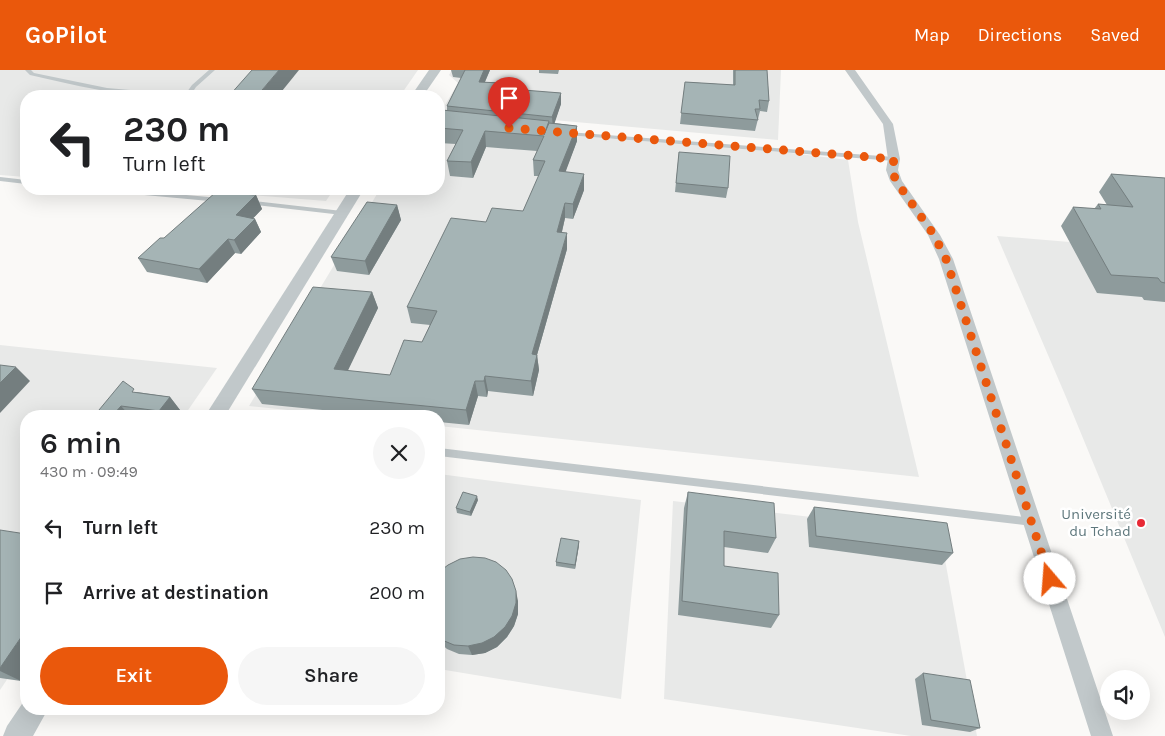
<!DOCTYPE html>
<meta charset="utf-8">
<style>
:root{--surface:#fff;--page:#f6f6f6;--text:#202124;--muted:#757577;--accent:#ea580c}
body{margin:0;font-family:Karla,sans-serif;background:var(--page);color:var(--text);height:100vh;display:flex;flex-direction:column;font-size:19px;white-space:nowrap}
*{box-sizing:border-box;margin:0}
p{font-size:16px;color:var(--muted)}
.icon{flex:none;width:28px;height:28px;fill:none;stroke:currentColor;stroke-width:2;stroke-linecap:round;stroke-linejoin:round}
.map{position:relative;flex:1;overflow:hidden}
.panel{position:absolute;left:20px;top:340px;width:425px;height:305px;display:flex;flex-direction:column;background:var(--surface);border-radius:20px;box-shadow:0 5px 20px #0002}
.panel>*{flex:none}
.guide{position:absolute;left:20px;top:20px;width:425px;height:105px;border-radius:20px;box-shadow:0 5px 20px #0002;background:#fff;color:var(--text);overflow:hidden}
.tools{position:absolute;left:1100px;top:600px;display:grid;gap:10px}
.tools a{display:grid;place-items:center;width:50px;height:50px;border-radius:50%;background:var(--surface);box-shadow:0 5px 20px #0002;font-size:25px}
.pin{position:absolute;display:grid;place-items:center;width:42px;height:42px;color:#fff;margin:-51px -21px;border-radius:50% 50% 50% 0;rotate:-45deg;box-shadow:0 0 5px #0007}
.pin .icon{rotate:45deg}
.me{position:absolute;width:55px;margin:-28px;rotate:342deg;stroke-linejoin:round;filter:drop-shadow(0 0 4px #0008)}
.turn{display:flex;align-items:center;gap:18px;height:105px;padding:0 20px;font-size:22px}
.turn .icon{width:65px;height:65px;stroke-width:2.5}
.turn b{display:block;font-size:35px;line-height:42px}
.round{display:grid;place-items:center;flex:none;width:52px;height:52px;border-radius:26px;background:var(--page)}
.head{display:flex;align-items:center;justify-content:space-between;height:85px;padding:0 20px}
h1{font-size:30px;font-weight:600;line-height:38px}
.cta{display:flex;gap:10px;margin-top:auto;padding:10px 20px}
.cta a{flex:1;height:58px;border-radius:30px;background:var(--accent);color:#fff;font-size:20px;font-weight:600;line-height:58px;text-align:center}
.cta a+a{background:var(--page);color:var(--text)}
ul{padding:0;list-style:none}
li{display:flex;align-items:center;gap:15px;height:65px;padding:0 20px}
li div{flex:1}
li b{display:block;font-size:19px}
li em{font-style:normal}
header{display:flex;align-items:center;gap:30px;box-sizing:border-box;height:70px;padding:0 25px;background:var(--accent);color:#fff}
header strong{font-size:24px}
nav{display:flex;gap:28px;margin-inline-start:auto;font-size:18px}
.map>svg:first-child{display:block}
.built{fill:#e8e9e8}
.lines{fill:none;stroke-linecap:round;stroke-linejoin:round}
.service{fill:#c1c8ca;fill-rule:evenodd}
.minor{fill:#c1c8ca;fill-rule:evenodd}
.tertiary{fill:#c1c8ca;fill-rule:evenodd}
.wall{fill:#8e9b9c}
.shaded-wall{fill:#747e7f}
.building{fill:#a5b4b5;stroke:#747e7f}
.route{stroke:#ea580c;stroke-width:9;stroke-dasharray:0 16.2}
.poi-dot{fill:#e82935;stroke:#fff;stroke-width:2}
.labels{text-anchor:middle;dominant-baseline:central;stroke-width:5;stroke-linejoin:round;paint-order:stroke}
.poi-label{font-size:15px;fill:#5f787d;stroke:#fff;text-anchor:end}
</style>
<header>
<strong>GoPilot</strong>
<nav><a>Map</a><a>Directions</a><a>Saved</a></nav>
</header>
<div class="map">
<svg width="1165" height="666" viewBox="0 0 1165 666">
<rect width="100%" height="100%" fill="#faf9f7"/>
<g class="built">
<polygon points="0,0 418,0 400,26 26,26 26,107 0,105"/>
<polygon points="452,0 781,0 778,70 442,40 458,13 449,5"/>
<polygon points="439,55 791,83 848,90 858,152 919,407 439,356 439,346 345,346 249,336 380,119 439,119"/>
<polygon points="174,119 334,119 326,131"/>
<polygon points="997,166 1165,180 1165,567 1066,327"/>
<polygon points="0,275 217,298 184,346 26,346 26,581 0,620"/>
<polygon points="439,404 641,430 621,629 439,599"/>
<polygon points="673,431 940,462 977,666 911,666 664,629"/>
</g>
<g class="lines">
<g class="service">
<path d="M25,0H31L34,3L107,18L177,24L180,26C131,29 78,16 30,5Z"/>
<polygon points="209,0 215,0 196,17 190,26 184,26 192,15"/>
<polygon points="568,62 894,87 897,89 894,91 566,65 566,63"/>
<polygon points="0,107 26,110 26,114 0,111"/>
<polygon points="98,119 119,119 220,128 223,130 220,132 101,121"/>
<polygon points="232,119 239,119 253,129 254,131 342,141 345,143 342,145 248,134 245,132 247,130"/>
<polygon points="439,378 1032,448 1036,449 1037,452 1036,455 1032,456 439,386"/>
</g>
<polygon class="minor" points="845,0 855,0 893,54 900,89 898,100 902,111 940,165 953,189 1113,666 1091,666 939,189 928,165 890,111 886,100 888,89 883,54"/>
<g class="tertiary">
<polygon points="429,0 441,0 423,26 411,26"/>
<polygon points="350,119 364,119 225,346 205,346"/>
<polygon points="26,628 26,639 48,639 33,666 3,666 7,656"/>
</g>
</g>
<g class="wall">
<polygon points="451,0 490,0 485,12 501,13 502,19 561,23 561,34 554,53 577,56 577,71 565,102 584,120 573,149 565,148 562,162 567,179 537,285 539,300 533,326 488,321 487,327 478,326 469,355 439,352 439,346 383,346 262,334 252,319 372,222 378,238 347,301 390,305 422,272 430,255 411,253 407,237 486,152 523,141 539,106 534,106 533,90 537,81 486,77 473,108 450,106 447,91 456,74 439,73 439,46 447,40 447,36 461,8 453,7"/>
<polygon points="539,0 559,0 558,4 539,3"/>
<polygon points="733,0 767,0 769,31 767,42 760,41 755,61 680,54 685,12 733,15"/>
<polygon points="679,82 728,118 726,128 675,122"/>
<polygon points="1111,104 1165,108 1165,232 1144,230 1142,227 1097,223 1061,156 1073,137 1094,139 1098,134 1107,135 1099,122"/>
<polygon points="256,125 262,139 253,148 255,149 261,162 241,184 235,183 207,213 147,202 138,188"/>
<polygon points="397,135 401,150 369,205 337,201 331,187"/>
<polygon points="137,322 170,327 180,340 180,341 195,346 94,346"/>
<polygon points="688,422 776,468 768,483 724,477 724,496 779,545 771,558 678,545 684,438"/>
<polygon points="478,430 471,446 457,443 456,438"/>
<polygon points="814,437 953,483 942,495 809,477 807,449"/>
<polygon points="0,460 21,611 0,608"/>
<polygon points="579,471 579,475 575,499 556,496 556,492"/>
<polygon points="439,502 518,531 518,544 514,556 507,567 497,577 485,583 472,585 459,584 447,579 439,572"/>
<polygon points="923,603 980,658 970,662 922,655 915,609"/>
</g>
<g class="shaded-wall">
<polygon points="279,0 299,0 278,26 257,26"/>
<polygon points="484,0 490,0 480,23 479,12"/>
<polygon points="561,23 561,34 553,58 552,47"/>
<polygon points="577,56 577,71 560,117 559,101"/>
<polygon points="485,61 486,77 473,108 471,92"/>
<polygon points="584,104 584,120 573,149 573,134"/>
<polygon points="256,125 262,139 243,159 236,145"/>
<polygon points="565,133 565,148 558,178 557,162"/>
<polygon points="397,135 401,150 369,205 365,191"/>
<polygon points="255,149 261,162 241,184 234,170"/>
<polygon points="567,163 567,179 537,285 539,300 533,326 531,311 532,284"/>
<polygon points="228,169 235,183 207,213 199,199"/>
<polygon points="372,222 378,238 341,315 334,299"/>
<polygon points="16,297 30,311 0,343 0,313"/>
<polygon points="485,306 488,321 487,327 484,311"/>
<polygon points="475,311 478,326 469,355 466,340"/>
<polygon points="170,327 180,340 176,346 164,346 159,341"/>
<polygon points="121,336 130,346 112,346"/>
<polygon points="193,343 195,346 190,346"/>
<polygon points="477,426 478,430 471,446 470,442"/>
<polygon points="579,471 579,475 575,499 575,495"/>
<polygon points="516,521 518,531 518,544 514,556 507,567 497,577 485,583 472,585 468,576"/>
<polygon points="26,560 26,604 21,611 0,601 0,598"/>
</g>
<g class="building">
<polygon points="252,0 279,0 257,26 229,26"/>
<polygon points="465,0 484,0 479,12 501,13 498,18 561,23 552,47 447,36"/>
<polygon points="735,0 767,0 769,31 759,30 760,39 755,39 758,50 681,43 685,12 735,15"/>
<polygon points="442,40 549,51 544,65 549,53 577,56 559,101 584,104 573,134 565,133 557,162 567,163 532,284 537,285 531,311 485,306 484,311 475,311 466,340 252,319 313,217 372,222 334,299 390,305 404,270 422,272 437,241 407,237 451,148 486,152 492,138 523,141 545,91 533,90 544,66 485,61 471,92 447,91 463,60 439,58 439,46"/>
<polygon points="679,82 730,86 728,118 676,113"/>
<polygon points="1111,104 1165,108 1165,213 1161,212 1158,208 1111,205 1073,137 1101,139 1098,134 1133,137"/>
<polygon points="216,122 256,125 236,145 255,149 234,170 228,169 199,199 138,188 160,168 164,168"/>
<polygon points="367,132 397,135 365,191 331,187"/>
<polygon points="0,295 16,297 0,313"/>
<polygon points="123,311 134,319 132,322 170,327 159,341 121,336 112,346 94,346"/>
<polygon points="177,341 193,343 190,346 173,346"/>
<polygon points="463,422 477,426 470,442 456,438"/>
<polygon points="688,422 774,433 776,468 724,461 724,496 778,503 779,545 682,531"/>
<polygon points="814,437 947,453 953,483 816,466"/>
<polygon points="0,460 26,464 26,560 0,598"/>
<polygon points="561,468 579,471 575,495 556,492"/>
<polygon points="473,487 485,488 496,492 506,500 512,509 516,521 516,533 512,546 505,557 494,567 482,573 468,576 454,575 442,570 439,567 439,502 448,495 460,489"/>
<polygon points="923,603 970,610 980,658 931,650"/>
</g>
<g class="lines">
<polyline class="route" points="509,58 894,89 892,100 896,111 934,165 946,189 1050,509"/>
</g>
<circle class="poi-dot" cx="1141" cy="453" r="5"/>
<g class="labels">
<g class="poi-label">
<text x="1131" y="444">Université<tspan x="1131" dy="17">du Tchad</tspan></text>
</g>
</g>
</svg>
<div class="tools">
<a><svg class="icon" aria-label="sound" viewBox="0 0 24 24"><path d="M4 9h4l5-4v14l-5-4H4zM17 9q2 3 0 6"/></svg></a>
</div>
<div class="pin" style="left:509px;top:58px;background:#d93025"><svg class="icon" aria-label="arrive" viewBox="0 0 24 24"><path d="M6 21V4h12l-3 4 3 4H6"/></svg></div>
<svg class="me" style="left:1050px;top:509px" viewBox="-20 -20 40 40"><circle r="19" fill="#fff"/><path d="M0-13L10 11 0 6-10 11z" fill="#ea580c"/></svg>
<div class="guide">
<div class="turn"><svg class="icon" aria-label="left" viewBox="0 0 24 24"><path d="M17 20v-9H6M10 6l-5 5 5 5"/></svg><div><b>230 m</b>Turn left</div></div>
</div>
<section class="panel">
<div class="head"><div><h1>6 min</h1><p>430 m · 09:49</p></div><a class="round"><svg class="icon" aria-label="close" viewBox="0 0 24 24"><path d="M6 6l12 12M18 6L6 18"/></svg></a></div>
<ul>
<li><svg class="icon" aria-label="left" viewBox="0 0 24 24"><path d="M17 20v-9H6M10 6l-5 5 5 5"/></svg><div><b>Turn left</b></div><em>230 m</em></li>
<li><svg class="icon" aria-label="arrive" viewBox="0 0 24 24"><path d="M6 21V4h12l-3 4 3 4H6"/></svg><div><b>Arrive at destination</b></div><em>200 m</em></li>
</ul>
<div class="cta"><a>Exit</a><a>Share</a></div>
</section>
</div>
